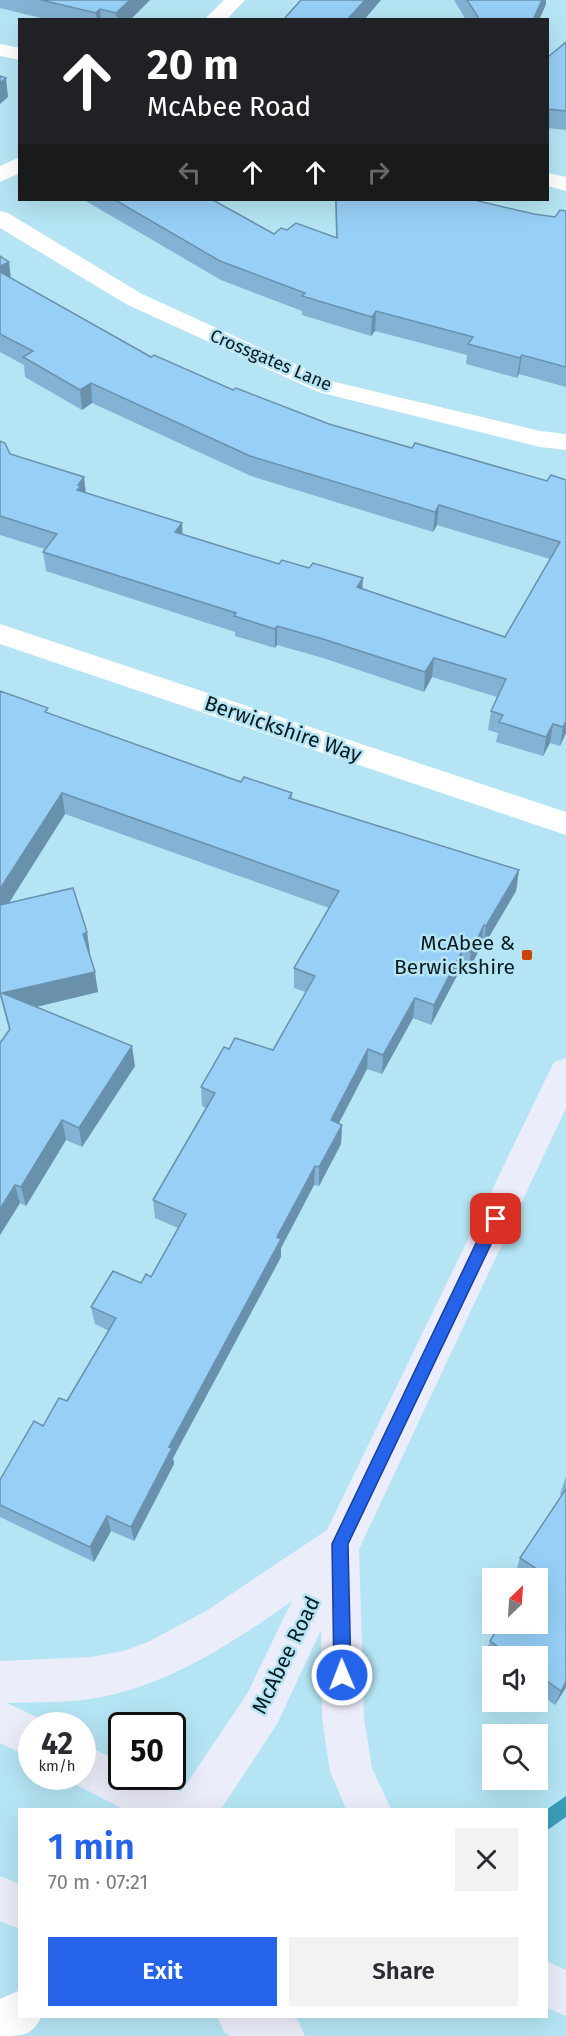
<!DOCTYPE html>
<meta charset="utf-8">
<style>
:root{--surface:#fff;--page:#f2f2f3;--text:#2b2b33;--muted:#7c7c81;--accent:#2563eb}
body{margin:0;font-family:"Fira Sans",sans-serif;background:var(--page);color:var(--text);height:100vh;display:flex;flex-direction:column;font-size:22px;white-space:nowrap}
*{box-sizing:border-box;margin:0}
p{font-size:20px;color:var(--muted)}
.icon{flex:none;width:33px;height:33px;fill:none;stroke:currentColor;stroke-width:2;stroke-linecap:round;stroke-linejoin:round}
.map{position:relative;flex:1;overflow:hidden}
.panel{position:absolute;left:18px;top:1808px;width:530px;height:210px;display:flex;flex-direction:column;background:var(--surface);border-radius:0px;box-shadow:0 6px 24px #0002}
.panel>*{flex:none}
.guide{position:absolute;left:18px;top:18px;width:531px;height:183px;border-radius:0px;box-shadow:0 6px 24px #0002;background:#202124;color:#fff;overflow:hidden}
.needle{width:39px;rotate:25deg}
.buttons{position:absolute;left:482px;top:1568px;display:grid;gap:12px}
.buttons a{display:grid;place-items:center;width:66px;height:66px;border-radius:0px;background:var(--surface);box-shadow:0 6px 24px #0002;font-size:30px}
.speed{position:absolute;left:18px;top:1712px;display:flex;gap:12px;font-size:30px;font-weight:700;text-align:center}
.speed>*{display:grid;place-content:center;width:78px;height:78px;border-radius:50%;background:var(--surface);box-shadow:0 6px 24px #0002;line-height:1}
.speed small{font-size:15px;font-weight:400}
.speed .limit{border:3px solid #111;border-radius:9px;background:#fff;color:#111}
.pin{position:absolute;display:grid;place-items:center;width:51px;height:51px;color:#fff;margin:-26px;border-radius:12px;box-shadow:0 3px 9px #0006}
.me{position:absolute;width:66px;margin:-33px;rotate:359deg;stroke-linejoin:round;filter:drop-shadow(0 0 4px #0008)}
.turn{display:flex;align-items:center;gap:21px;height:126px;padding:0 30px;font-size:27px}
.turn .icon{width:78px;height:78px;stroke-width:2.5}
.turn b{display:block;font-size:42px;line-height:51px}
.lanes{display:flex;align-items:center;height:57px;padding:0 30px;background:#0003;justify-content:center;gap:30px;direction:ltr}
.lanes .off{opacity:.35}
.round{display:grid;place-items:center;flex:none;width:63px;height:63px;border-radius:0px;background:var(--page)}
.headline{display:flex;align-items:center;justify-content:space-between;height:102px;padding:0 30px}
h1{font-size:36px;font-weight:600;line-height:45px;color:var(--accent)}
.cta{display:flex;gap:12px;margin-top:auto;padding:12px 30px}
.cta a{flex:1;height:69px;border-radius:0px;background:var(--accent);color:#fff;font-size:24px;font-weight:600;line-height:69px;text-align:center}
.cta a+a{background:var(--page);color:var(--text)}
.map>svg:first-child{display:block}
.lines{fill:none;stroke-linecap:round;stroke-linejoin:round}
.stream{fill:#399db8;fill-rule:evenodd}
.street{fill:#fff;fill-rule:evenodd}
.secondary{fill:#ecedfa;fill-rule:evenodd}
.wall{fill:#82b2d4}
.shaded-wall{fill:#6a91ac}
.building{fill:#97cff6;stroke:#6a91ac;stroke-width:1.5}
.route{fill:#2563eb;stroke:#184099;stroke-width:1.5}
.poi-dot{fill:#ca4403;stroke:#b5e5f4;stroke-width:2}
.labels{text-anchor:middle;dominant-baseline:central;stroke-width:5;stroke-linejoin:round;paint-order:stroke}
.far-street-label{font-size:18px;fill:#091b20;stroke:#b5e5f4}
.street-label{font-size:21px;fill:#091b20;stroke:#b5e5f4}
.poi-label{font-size:21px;fill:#091b20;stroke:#b5e5f4;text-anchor:end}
</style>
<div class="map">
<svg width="566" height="2036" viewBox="0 0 566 2036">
<rect width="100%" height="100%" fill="#b5e5f4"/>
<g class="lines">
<polygon class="stream" points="566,1796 566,1817 546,1831 546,1810"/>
<g class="street">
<polygon points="224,0 245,0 226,20 204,20"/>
<polygon points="0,44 20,48 20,60 0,56"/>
<polygon points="20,157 20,173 0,182 0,166"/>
<polygon points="548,173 566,177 566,191 548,186"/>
<polygon points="0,211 8,213 142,294 335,382 540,431 566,434 566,450 540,447 318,392 126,304 0,228"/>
<polygon points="0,624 566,812 566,835 0,644"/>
<path d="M20,1990V2016H42C32,2036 23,2036 0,2036V1999Z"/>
</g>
<g class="secondary">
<path d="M566,1058V1108L359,1549L364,1718L372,1768L391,1809H346L330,1771L322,1718L321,1630L277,1724L221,1809H123L67,1780L65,1776H82V1744L122,1762V1776H149L181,1792L247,1694L292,1601C231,1644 165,1688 90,1699C63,1703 34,1702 7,1703L47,1722L48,1725H32V1758L0,1743V1661L91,1657L123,1651L148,1642L206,1611L327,1530L554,1062Z"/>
<polygon points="0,1876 20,1884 20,1929 0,1921"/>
<polygon points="546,1961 566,1970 566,2016 546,2007"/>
<polygon points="217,2016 291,2016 298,2020 305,2036 231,2036 224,2032"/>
</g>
</g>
<g class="wall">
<polygon points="0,0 150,0 130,20 49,20 0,8"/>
<polygon points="454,0 546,0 546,4 539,20 466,20"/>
<polygon points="566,42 566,130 548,128 548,57"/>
<polygon points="84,200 213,200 274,234 287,230 336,237 335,200 474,200 534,214 555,217 566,211 566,387 519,374 517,378 466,364 467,355 375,331 371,336 302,315 302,311 221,280"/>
<polygon points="0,256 9,262 11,278 151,357 233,390 329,424 412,448 547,481 566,480 566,733 560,746 550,743 543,756 496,742 498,733 488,730 491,711 497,697 432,677 424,692 323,658 277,645 275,648 235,636 235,632 46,571 43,552 45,549 0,535 0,441 10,454 84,477 86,493 182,534 362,589 505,637 550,559 437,525 433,532 251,476 92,403 82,410 25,377 24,365 0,352"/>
<polygon points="0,691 49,713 241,782 292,793 292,799 519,870 516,891 483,947 481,946 468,972 460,970 431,1025 413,1018 382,1074 367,1069 339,1123 342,1125 341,1144 319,1186 314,1185 281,1248 281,1257 173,1458 174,1464 134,1541 111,1531 94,1562 0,1517 0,1480 43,1426 67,1401 109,1331 95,1324 91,1307 141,1283 151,1277 178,1228 155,1218 153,1200 206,1108 202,1106 201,1087 229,1049 273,1050 306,992 294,988 294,968 329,908 65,814 9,903 87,932 89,953 98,992 35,1007 135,1066 82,1147 66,1140 26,1206 20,1203 0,1235 0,1043 9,1030 0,996"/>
<polygon points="566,1476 566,1687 555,1705 537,1692 537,1656 492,1656 492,1660 485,1655 490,1641 537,1578 521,1578 515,1574 520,1558 561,1496 560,1494"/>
</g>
<g class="shaded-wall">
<polygon points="130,0 150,0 130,20 117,20 116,13"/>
<polygon points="365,0 381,0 364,20 347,20"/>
<polygon points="542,0 546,0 546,4 539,20 533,20"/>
<polygon points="100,9 101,20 97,20 96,13"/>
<polygon points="6,78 8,97 0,104 0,83"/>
<polygon points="9,262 11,282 0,287 0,266"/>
<polygon points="376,311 375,331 371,336 372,317"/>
<polygon points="522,355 519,374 517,378 520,358"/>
<polygon points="91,383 92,403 82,410 80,390"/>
<polygon points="84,477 86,497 80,509 78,485"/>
<polygon points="439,505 437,525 433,532 435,512"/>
<polygon points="182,523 183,543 175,532"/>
<polygon points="363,578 362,598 357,587"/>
<polygon points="277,626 277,645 275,648 275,629"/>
<polygon points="434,658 432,677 424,692 425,672"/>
<polygon points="566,721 566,733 560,746 563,727"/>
<polygon points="553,724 550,743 543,756 546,737"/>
<polygon points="62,793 65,814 0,917 0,889"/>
<polygon points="519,870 516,891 483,947 486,926"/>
<polygon points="484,925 481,946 468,972 471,952"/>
<polygon points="87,932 90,953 86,954 83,934"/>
<polygon points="463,949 460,970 431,1025 434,1005"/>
<polygon points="95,972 98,992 7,1014 2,993"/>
<polygon points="415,998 413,1018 382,1074 383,1055"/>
<polygon points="132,1046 135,1066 82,1147 79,1128"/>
<polygon points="368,1049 367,1069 330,1140 331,1120"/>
<polygon points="62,1120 66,1140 26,1206 21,1187"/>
<polygon points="342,1125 341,1144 319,1186 319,1167"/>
<polygon points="315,1166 314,1185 281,1248 281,1257 173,1458 174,1464 134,1541 131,1527 169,1447 277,1237"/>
<polygon points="15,1185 20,1203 0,1235 0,1209"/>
<polygon points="107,1516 111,1531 94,1562 90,1547"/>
<polygon points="566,1682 566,1687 555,1705 561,1691"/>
</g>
<g class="building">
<polygon points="41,0 130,0 116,13 100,9 96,13"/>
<polygon points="301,0 365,0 347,20 283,20"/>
<polygon points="467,0 542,0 533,20 480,20"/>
<polygon points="566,42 566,111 548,109 548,57"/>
<polygon points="0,76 6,78 0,83"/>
<polygon points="115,200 213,200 274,234 281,228 287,230 296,223 337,238 336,200 474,200 534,214 555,217 560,210 566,211 566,367 522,355 520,358 468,344 473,337 376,311 372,317 302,296 305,293 220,261"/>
<polygon points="0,256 9,262 0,266"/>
<polygon points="0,272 151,357 154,355 233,390 236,388 329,424 412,448 415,443 547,481 551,475 566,480 566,721 563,727 553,724 546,737 499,722 503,715 491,711 506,679 434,658 425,672 323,639 277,626 275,629 234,616 236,613 43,552 57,534 0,516 0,441 5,443 10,454 84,477 78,485 81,486 77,490 182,523 175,532 279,564 282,560 309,568 313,563 363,578 357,587 505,637 560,542 439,505 435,512 250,456 91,383 80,390 23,357 33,351 0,334"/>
<polygon points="0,691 48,708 45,712 241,782 244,777 292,793 289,798 519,870 486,926 484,925 471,952 463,949 434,1005 415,998 383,1055 368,1049 331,1120 342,1125 319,1167 315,1166 277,1237 281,1239 169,1447 172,1448 131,1527 107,1516 90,1547 0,1505 0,1480 34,1421 43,1426 59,1398 67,1401 116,1318 91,1307 113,1271 141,1283 146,1274 151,1277 186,1214 153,1200 215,1093 201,1087 224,1047 229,1049 235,1038 273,1050 315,976 294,968 339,891 62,793 0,889"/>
<polygon points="73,888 87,932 83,934 95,972 2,993 132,1046 79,1128 62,1120 21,1187 15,1185 0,1209 0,1043 10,1029 0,992 0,905"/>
<polygon points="566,1489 566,1682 561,1691 537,1674 537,1656 511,1656 490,1641 501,1623 537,1623 537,1578 531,1578 537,1569 520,1558"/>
</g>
<polygon class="route" points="496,1212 501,1214 503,1219 348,1544 351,1675 348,1681 342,1683 336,1681 334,1675 332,1544 490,1214"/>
<rect class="poi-dot" x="521" y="949" width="12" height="12" rx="3"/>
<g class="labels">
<g class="far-street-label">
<text transform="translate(271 360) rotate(23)">Crossgates Lane</text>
</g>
<g class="street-label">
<text transform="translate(283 729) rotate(19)">Berwickshire Way</text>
<text transform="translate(286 1655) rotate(-64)">McAbee Road</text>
</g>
<g class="poi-label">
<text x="515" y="943">McAbee &amp;<tspan x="515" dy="24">Berwickshire</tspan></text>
</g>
</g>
</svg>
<div class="buttons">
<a><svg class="needle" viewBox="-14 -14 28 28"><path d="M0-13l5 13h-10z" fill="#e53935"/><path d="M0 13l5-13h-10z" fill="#7c7c81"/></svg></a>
<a><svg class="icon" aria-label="sound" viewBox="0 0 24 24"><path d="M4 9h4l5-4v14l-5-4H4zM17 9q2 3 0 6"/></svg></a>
<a><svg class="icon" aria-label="search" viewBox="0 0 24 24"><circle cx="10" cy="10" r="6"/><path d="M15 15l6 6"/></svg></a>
</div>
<div class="speed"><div>42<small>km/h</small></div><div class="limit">50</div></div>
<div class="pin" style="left:496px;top:1219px;background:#d93025"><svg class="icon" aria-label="arrive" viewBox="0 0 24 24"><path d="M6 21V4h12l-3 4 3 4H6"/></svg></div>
<svg class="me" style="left:342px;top:1675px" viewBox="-20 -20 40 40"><circle r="17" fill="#2563eb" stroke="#fff" stroke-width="3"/><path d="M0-11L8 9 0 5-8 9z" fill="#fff"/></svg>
<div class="guide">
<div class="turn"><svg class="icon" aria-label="ahead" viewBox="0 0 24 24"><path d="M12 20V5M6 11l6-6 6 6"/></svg><div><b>20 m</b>McAbee Road</div></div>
<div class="lanes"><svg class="icon off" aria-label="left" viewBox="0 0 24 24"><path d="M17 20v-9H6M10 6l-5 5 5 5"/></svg><svg class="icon" aria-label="ahead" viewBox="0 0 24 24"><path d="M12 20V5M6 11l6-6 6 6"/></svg><svg class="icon" aria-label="ahead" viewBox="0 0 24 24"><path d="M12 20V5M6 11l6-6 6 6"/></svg><svg class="icon off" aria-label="right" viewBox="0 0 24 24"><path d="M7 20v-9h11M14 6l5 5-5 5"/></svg></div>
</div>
<section class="panel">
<div class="headline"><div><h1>1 min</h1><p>70 m · 07:21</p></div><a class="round"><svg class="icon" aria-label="close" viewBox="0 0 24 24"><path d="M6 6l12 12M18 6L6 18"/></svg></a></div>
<div class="cta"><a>Exit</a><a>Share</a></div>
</section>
</div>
